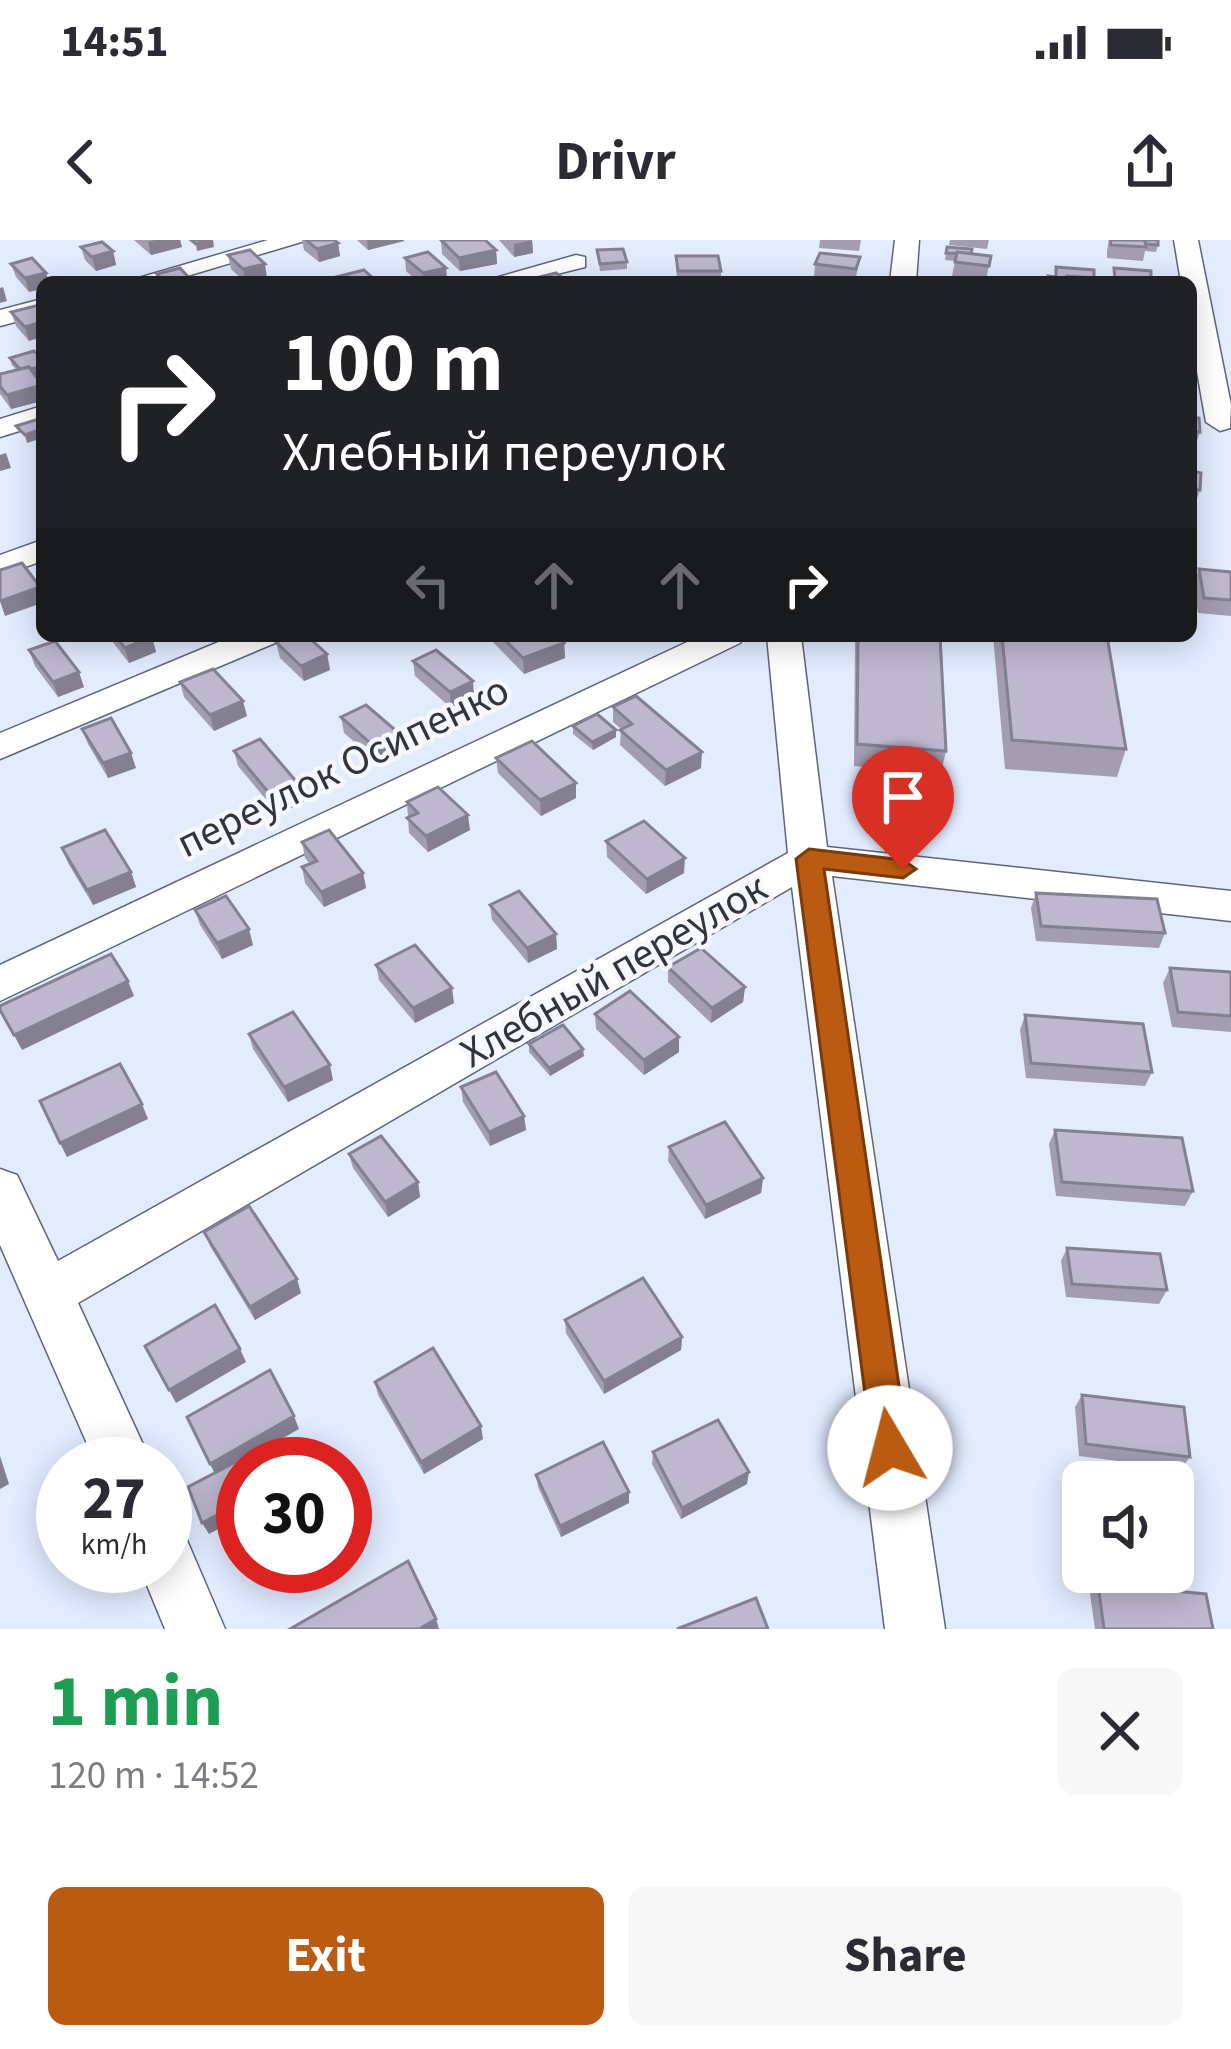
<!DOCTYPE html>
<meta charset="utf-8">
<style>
:root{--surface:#fff;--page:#f7f7f7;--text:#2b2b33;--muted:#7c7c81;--accent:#ba5b11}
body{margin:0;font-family:"Source Sans 3",sans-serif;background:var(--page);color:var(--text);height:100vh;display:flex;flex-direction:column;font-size:45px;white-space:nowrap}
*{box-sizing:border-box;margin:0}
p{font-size:39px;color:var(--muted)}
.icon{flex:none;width:66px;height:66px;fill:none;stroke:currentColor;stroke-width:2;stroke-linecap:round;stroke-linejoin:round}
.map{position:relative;height:1389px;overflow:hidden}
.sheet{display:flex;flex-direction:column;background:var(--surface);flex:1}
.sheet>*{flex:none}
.top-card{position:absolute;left:36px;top:36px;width:1161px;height:366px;border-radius:18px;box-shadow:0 6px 30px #0003;background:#202124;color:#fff;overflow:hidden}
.fabs{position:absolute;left:1062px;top:1221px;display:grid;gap:24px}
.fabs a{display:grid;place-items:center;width:132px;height:132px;border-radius:18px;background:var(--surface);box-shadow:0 6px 30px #0003;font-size:60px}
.speed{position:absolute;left:36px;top:1197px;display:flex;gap:24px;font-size:60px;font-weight:700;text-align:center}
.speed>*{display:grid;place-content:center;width:156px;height:156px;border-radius:50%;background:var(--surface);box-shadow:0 6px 30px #0003;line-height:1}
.speed small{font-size:30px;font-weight:400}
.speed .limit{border:18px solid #d22;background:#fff;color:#111}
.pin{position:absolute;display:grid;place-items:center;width:102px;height:102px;color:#fff;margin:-123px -51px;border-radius:50% 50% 50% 0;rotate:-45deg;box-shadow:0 0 12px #0007}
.pin .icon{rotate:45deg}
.me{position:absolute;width:132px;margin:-66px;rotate:352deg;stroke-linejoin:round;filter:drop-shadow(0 0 9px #0008)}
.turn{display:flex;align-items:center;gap:42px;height:252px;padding:0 48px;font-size:54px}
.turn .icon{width:156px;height:156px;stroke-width:2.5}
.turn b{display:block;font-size:84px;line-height:102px}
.lanes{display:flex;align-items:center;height:114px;padding:0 48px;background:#0003;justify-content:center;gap:60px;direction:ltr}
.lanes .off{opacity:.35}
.round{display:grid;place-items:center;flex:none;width:126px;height:126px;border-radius:18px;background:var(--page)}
.head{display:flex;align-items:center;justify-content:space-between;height:204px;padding:0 48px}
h1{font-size:72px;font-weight:700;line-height:90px;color:#1e9e55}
.action{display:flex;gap:24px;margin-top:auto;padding:24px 48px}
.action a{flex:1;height:138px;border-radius:18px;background:var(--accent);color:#fff;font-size:48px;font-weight:700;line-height:138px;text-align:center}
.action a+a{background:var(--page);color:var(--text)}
.status{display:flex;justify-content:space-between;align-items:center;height:84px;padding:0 60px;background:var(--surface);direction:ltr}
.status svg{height:33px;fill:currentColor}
header{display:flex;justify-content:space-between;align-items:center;height:156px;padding:0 48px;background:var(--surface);font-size:54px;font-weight:700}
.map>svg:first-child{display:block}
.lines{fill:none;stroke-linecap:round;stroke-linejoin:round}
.street-casing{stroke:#5d657b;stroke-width:3}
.street{fill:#fff;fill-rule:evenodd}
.wall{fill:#a39db3}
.shaded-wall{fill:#848092}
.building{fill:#bdb7d0;stroke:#848092;stroke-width:3}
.route{fill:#ba5b11;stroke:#793b0b;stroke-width:3}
.labels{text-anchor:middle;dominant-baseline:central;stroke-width:9;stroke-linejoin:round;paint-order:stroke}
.street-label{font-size:42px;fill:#31343e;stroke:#f6f8fd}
</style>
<div class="status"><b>14:51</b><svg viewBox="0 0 49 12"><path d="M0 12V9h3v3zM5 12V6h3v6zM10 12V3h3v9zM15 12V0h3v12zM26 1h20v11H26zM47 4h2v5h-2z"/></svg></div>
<header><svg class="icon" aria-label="back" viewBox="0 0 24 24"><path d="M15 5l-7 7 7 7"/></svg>Drivr<svg class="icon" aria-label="share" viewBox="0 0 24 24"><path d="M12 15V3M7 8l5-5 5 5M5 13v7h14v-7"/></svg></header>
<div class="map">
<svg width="1231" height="1389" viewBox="0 0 1231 1389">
<rect width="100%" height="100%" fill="#e3ebff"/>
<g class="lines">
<defs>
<g id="street">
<polygon points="268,0 308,0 167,42 125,42"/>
<polygon points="895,0 919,0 916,42 890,42"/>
<polygon points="1174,0 1198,0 1231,165 1230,188 1220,191 1206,182 1191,98 1191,42 1181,42"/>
<polygon points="576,15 585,17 585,27 525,42 481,42"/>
<polygon points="42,59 42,75 0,86 0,70"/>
<polygon points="42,166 42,184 0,197 0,179"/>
<polygon points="42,300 42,321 0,336 0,315"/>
<polygon points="233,396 280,396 275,403 0,519 0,493"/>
<polygon points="700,396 745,396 740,403 0,761 0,725"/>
<polygon points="767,396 801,396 827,607 1231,651 1231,681 832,636 945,1389 885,1389 792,647 78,1063 152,1224 96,1224 0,1005 0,929 17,935 58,1021 788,613"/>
<polygon points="165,1290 186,1298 225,1389 165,1389 139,1326 165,1326"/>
</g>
</defs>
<use href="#street" class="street-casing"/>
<use href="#street" class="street"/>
</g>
<g class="wall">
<polygon points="134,0 180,0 182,7 151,15"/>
<polygon points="302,0 334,0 338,3 340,16 319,22 304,10"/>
<polygon points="357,0 404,0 404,1 368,10"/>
<polygon points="441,0 496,10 497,24 460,31 442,14"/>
<polygon points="499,0 532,0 533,13 514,17"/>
<polygon points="820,0 861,0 859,11 819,8"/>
<polygon points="950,0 989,0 987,9 949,5"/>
<polygon points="1109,0 1158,5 1156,12 1145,11 1143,21 1107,18 1107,11"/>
<polygon points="81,7 113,11 116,25 96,31 85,20"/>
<polygon points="947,7 971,14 991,16 986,40 952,36 955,21 945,20"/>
<polygon points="597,10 627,22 627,29 600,31"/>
<polygon points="228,15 267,38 245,42 231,29"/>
<polygon points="676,16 721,31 721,42 677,42"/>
<polygon points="860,17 855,42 814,38 815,24"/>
<polygon points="405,18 446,28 447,42 418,42 406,31"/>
<polygon points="11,24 46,33 49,42 42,42 29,52 16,37"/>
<polygon points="1056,27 1094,30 1093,42 1048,42 1055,37"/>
<polygon points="39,65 29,101 16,86 11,72"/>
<polygon points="10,118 42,134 36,136 42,143 42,161 11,169 0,154 0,134 17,130 12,125"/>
<polygon points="1191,177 1200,192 1195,207 1191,207"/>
<polygon points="1191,231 1200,250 1195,265 1191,265"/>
<polygon points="1199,329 1231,332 1231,376 1198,373 1193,345"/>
<polygon points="108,396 151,396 156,412 129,423"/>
<polygon points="487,396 558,396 564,403 565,418 524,434"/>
<polygon points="855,396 940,396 946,511 941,533 854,526"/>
<polygon points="993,396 1107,396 1126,509 1117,537 1005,529"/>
<polygon points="276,402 327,414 330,430 304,441 280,418"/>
<polygon points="29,410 84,447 58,457 35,426"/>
<polygon points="413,421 474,456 451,468 415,436"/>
<polygon points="180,442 247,476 214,491 184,457"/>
<polygon points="613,467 701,528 665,546 620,505 621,489 613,482"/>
<polygon points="341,477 403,510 379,523 344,493"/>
<polygon points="573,486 616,497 593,510 573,494"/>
<polygon points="82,489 136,528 108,538 88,504"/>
<polygon points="234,511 301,547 304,562 278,574 238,526"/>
<polygon points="496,518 576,558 541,576 498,533"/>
<polygon points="407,562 470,590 428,612 409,593"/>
<polygon points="606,601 684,633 646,654 607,617"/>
<polygon points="302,602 363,633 366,648 324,667 305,643 302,627 310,624 305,618"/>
<polygon points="62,608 131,632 136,647 93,665 68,623"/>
<polygon points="1036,653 1165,693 1159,708 1036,701 1031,668"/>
<polygon points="490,665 556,694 557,709 528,723 492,680"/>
<polygon points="195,670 253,705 222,719 200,685"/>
<polygon points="376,725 454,763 415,783 379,740"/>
<polygon points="668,727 745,747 743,762 711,783 668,742"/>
<polygon points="1170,728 1231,732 1231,792 1172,787 1163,743"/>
<polygon points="595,774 679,812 644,835 596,789"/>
<polygon points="1025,775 1152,832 1145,846 1026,838 1020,790"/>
<polygon points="249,794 333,840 288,862 253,809"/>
<polygon points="529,804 584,816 550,836 529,812"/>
<polygon points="461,847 524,876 526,890 490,906 463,862"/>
<polygon points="1055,890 1193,951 1185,966 1056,956 1049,904"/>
<polygon points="669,907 763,938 761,953 705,979 668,921"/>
<polygon points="349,914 418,942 420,957 388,977 353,928"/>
<polygon points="204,992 301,1053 255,1080 210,1006"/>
<polygon points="1067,1008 1167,1050 1159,1064 1066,1057 1061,1021"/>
<polygon points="565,1080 682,1097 681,1110 604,1154 566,1093"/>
<polygon points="375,1142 483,1199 424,1234 378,1155"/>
<polygon points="1082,1155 1190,1217 1181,1229 1079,1216 1075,1167"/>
<polygon points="653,1212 747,1244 681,1279 652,1224"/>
<polygon points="536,1235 629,1252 629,1263 561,1297 538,1247"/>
<polygon points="1098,1344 1213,1389 1095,1389 1090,1354"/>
</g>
<g class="shaded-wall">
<polygon points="155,0 180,0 182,7 151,15 148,2"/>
<polygon points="213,0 214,7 197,11 196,4"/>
<polygon points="367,0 404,0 404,1 368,10"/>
<polygon points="532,0 533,13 514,17 514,4"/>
<polygon points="338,3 340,16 319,22 317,9"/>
<polygon points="496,10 497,24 460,31 459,18"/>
<polygon points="113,11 116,25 96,31 92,17"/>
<polygon points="265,24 267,38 246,42 243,29"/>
<polygon points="446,28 447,42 424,42 423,33"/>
<polygon points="46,33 49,42 42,42 42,49 29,52 25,38"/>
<polygon points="3,47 7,61 0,63 0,48"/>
<polygon points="42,82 42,97 29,101 25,87"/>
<polygon points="42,126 42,134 25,139 23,132"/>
<polygon points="42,145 42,161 11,169 7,155"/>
<polygon points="42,189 42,198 27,203 25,195"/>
<polygon points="6,213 11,228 0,231 0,215"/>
<polygon points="40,347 42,363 5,376 0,361"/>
<polygon points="152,397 156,412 129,423 125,408"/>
<polygon points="564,403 565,418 524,434 523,418"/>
<polygon points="327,414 330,430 304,441 301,426"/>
<polygon points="79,432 84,447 58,457 53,442"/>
<polygon points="473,441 474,456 451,468 450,452"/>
<polygon points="243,461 247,476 214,491 210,475"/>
<polygon points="616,490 616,497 593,510 592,502"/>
<polygon points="401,495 403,510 379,523 376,508"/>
<polygon points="702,512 701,528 665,546 666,530"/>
<polygon points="131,513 136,528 108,538 103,523"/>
<polygon points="576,543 576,558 541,576 540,560"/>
<polygon points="301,547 304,562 278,574 274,559"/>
<polygon points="468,575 470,590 428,612 426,596"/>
<polygon points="685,618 684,633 646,654 647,639"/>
<polygon points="131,632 136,647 93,665 87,650"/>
<polygon points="363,633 366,648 324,667 321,652"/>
<polygon points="249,689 253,705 222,719 217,703"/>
<polygon points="556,694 557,709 528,723 527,708"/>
<polygon points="128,741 134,756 22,810 14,795"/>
<polygon points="745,747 743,762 711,783 712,768"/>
<polygon points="452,748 454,763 415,783 413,768"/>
<polygon points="679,797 679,812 644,835 644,820"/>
<polygon points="583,809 584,816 550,836 549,828"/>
<polygon points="330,825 333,840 288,862 284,847"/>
<polygon points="142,864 148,879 67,917 60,903"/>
<polygon points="524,876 526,890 490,906 489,892"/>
<polygon points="763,938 761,953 705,979 706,965"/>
<polygon points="418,942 420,957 388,977 385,962"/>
<polygon points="297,1039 301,1053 255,1080 250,1067"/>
<polygon points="682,1097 681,1110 604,1154 604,1141"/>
<polygon points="240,1109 246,1122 176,1163 169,1150"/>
<polygon points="294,1176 299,1189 216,1236 210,1224"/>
<polygon points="481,1186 483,1199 424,1234 421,1222"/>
<polygon points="0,1216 9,1244 0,1249"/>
<polygon points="749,1232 747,1244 681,1279 682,1268"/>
<polygon points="629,1252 629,1263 561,1297 560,1286"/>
<polygon points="243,1261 243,1276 209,1294 202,1283"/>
<polygon points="436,1379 439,1389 419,1389"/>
</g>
<g class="building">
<polygon points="191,0 212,0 196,4"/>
<polygon points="306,0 334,0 338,3 317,9"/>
<polygon points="441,0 485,0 496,10 459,18"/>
<polygon points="1110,0 1145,0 1146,7 1111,5"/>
<polygon points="1144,0 1158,0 1158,5 1146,4"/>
<polygon points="102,2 113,11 92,17 81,7"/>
<polygon points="947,7 972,9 971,14 946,13"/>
<polygon points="623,9 627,22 600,24 597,10"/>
<polygon points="250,10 265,24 243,29 228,15"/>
<polygon points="428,12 446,28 423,33 405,18"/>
<polygon points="957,12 991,16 989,26 955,22"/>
<polygon points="820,13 860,17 856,29 815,24"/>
<polygon points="676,16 718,16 721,31 678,31"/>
<polygon points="32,18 46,33 25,38 11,24"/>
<polygon points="1056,27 1094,30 1094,38 1067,36 1066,42 1048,42 1048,36 1056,37"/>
<polygon points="180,28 193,42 164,42 157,34"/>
<polygon points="1114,28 1151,31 1151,42 1115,40"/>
<polygon points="364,30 377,42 342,42 336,37"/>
<polygon points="556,33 568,42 536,42 532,39"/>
<polygon points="39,65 42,67 42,82 25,87 11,72"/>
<polygon points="34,111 42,119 42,126 31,129 29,127 20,129 10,118"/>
<polygon points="29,127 42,145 7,155 0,146 0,134"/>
<polygon points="1191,177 1199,178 1200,192 1191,191"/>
<polygon points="42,178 42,189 25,195 16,186"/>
<polygon points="1191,231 1201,233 1200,250 1191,249"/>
<polygon points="22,323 40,347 0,361 0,330"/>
<polygon points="1199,329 1231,332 1231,360 1204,358"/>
<polygon points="115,396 151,396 152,397 125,408"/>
<polygon points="291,396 307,396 327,414 301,426 276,402"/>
<polygon points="501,396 558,396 564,403 523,418"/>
<polygon points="858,396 940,396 946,511 857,504"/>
<polygon points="1002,396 1107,396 1126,509 1012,500"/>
<polygon points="55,401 79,432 53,442 29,410"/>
<polygon points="436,410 473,441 450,452 413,421"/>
<polygon points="213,429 243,461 210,475 180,442"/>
<polygon points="636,456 702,512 666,530 620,490 632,484 613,467"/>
<polygon points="366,465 401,495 376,508 341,477"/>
<polygon points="597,474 616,490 592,502 573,486"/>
<polygon points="111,478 131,513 103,523 82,489"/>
<polygon points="260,499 301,547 274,559 234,511"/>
<polygon points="532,501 576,543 540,560 496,518"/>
<polygon points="438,547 468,575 426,596 407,578 418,573 407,562"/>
<polygon points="644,581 685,618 647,639 606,601"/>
<polygon points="105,590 131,632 87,650 62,608"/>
<polygon points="329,590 363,633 321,652 302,627 317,621 302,602"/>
<polygon points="519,651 556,694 527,708 490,665"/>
<polygon points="1036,653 1157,659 1165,693 1041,686"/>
<polygon points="226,656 249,689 217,703 195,670"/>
<polygon points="415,705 452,748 413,768 376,725"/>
<polygon points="701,708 745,747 712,768 668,727"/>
<polygon points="111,714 128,741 14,795 0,770 0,766"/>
<polygon points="1170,728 1231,732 1231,776 1178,772"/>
<polygon points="630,751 679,797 644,820 595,774"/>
<polygon points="293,772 330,825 284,847 249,794"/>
<polygon points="1025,775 1143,784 1152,832 1031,823"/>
<polygon points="563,785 583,809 549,828 529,804"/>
<polygon points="120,824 142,864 60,903 40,861"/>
<polygon points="496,832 524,876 489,892 461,847"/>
<polygon points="725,882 763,938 706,965 669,907"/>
<polygon points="1055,890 1182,898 1193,951 1062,942"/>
<polygon points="381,896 418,942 385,962 349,914"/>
<polygon points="249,966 297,1039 250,1067 204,992"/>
<polygon points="1067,1008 1160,1014 1167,1050 1072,1044"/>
<polygon points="643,1038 682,1097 604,1141 565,1080"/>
<polygon points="215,1065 240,1109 169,1150 145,1106"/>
<polygon points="433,1108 481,1186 421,1222 375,1142"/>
<polygon points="270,1130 294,1176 210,1224 187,1177"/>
<polygon points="1082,1155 1184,1167 1190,1217 1086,1204"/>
<polygon points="718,1180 749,1232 682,1268 653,1212"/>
<polygon points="603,1202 629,1252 560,1286 536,1235"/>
<polygon points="270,1204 279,1224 243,1224 243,1261 202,1283 188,1247"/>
<polygon points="408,1321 436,1379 419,1389 290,1389"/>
<polygon points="1098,1344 1206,1354 1213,1389 1104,1389"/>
<polygon points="756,1358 768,1389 677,1389"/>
</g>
<polygon class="route" points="809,609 903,620 916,629 903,638 824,629 908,1208 903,1220 890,1225 877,1220 872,1208 796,619"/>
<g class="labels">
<g class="street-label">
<text transform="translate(343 527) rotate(-26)">переулок Осипенко</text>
<text transform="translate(614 731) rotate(-30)">Хлебный переулок</text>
</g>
</g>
</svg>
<div class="fabs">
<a><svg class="icon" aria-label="sound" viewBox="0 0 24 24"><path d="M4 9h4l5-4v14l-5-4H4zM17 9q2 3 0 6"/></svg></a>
</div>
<div class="speed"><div>27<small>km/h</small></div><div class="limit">30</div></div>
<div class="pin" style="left:903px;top:629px;background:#d93025"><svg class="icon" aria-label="arrive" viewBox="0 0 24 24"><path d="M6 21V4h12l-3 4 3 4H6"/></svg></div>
<svg class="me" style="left:890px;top:1208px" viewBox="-20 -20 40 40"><circle r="19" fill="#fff"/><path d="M0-13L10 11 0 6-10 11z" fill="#ba5b11"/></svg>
<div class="top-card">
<div class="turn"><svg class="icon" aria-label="right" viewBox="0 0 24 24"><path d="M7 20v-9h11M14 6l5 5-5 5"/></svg><div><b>100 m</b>Хлебный переулок</div></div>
<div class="lanes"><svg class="icon off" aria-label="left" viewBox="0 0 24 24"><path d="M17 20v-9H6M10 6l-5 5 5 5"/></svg><svg class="icon off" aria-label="ahead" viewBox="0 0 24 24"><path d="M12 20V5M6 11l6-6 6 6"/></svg><svg class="icon off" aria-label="ahead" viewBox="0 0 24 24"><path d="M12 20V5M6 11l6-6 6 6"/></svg><svg class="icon" aria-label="right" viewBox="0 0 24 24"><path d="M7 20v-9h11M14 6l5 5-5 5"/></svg></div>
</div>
</div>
<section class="sheet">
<div class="head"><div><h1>1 min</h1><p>120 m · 14:52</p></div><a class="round"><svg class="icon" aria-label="close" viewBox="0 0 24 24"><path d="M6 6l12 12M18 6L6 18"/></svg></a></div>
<div class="action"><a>Exit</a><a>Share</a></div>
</section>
